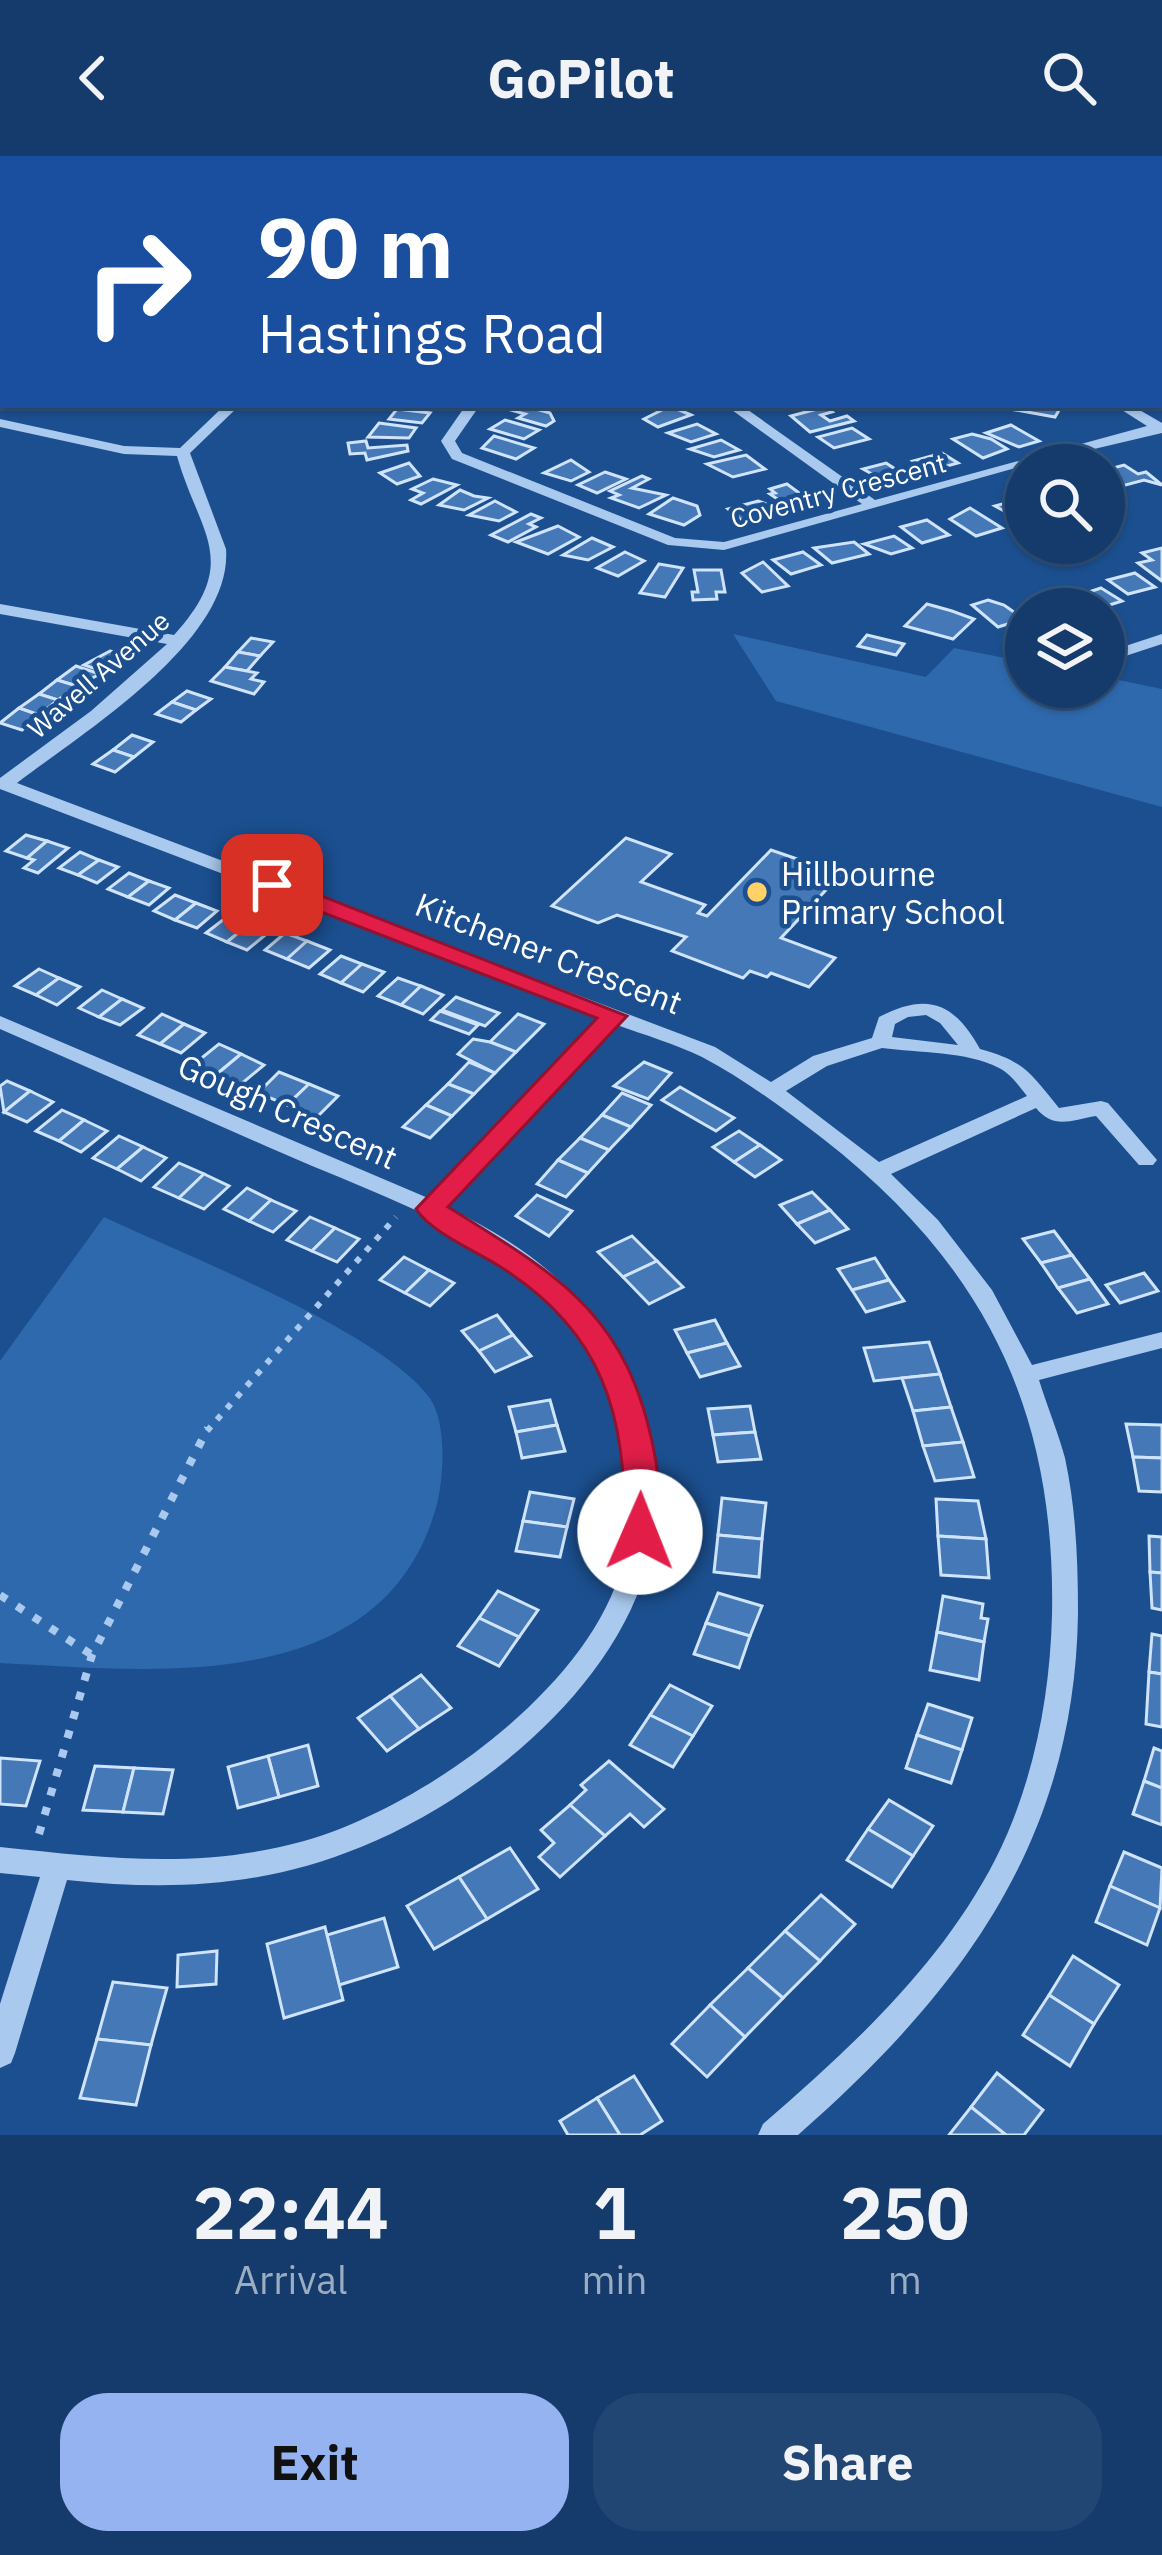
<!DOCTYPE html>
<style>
:root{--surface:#143b6b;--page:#214673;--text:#f1f3f6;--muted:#9dadc1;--line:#33557e;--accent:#95b2f1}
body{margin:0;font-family:"IBM Plex Sans",sans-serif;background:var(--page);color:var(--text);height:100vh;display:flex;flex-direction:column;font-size:45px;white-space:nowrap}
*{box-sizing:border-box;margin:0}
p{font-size:39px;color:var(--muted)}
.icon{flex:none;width:66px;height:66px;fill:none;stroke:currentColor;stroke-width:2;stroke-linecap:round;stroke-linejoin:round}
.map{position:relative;height:1979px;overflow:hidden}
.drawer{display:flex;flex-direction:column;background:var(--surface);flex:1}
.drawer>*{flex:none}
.hud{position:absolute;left:0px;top:0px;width:1164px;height:252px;box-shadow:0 3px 9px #0004,0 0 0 3px var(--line);background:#1a4fa0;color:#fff;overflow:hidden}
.tools{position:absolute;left:1005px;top:288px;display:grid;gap:24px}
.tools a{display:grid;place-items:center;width:120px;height:120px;border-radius:50%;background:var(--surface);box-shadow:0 3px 9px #0004,0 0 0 3px var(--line);font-size:60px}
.pin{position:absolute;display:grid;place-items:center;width:102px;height:102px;color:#fff;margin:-51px;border-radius:24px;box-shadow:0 6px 18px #0006}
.me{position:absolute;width:132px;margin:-66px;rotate:1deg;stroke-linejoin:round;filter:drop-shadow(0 0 9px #0008)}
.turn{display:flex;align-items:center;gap:42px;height:252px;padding:0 60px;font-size:54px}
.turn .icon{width:156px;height:156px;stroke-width:2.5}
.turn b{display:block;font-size:84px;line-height:102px}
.eta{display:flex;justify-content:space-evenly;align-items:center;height:204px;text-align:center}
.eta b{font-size:72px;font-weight:700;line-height:84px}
.cta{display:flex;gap:24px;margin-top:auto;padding:24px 60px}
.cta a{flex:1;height:138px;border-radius:48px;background:var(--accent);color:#111;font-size:48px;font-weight:700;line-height:138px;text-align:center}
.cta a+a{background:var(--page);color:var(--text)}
header{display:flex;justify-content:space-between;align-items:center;height:156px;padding:0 60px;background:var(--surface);font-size:54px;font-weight:700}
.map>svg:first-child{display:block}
.green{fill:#2e69ad}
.building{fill:#4478b7;stroke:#cfe3fa;stroke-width:3}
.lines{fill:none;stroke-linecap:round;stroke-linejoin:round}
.path-far2{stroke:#a9c9ee;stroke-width:4.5;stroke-dasharray:4.5 8;stroke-linecap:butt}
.path-far1{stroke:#a9c9ee;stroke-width:6;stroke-dasharray:6 9;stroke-linecap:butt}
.path{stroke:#a9c9ee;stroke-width:8;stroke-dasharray:8 12;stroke-linecap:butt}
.minor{fill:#a9c9ee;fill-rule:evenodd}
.route{fill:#e11d48;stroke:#92132f;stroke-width:3}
.poi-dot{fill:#ffd166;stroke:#1b4f8f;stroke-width:4.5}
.labels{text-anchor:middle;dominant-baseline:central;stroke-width:9;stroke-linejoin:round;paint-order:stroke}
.far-street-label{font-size:27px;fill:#fff;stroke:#1b4f8f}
.poi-label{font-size:33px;fill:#fff;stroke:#1b4f8f;text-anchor:start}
.street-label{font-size:33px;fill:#fff;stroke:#1b4f8f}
</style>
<header><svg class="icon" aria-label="back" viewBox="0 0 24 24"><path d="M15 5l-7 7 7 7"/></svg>GoPilot<svg class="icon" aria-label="search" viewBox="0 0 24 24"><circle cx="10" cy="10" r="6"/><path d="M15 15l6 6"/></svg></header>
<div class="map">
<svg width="1162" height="1979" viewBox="0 0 1162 1979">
<rect width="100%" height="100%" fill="#1b4f8f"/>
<g class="green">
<polygon points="733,478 926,521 954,492 1026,506 1026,531 1104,531 1104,521 1162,533 1162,651 776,545"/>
<path d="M104,1061C186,1100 379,1174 429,1241C447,1265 444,1320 437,1348C385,1542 155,1515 0,1507V1205Z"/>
</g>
<g class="building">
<polygon points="28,0 244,0 229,3"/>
<polygon points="513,249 541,250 536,253 550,257 554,265 546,270 518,262 525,258 507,253"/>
<polygon points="1012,249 1062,249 1055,261 1010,253"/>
<polygon points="670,250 691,259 658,271 644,263"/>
<polygon points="825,251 832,256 821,259 830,265 847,260 854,265 810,276 791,260"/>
<polygon points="397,253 430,257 422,267 389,263"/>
<polygon points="505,264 539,274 524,283 490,273"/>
<polygon points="379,267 416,272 409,282 368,281"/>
<polygon points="697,268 716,278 691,286 668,277"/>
<polygon points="1011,269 1039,285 1019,291 986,277"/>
<polygon points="852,272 869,283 834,292 818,281"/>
<polygon points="972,278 991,283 1007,293 983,302 953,283"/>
<polygon points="494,280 534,292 516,303 482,292"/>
<polygon points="721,284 739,294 714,301 690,293"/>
<polygon points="366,285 368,292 407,289 408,295 367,304 365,297 350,298 348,287"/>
<polygon points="942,297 958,307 929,315 913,305"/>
<polygon points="746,299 765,313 733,321 707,308"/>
<polygon points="571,304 589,316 571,325 544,317"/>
<polygon points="409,307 420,320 397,328 380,317"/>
<polygon points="886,307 906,320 886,326 863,313"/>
<polygon points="1124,309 1138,318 1146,316 1162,329 1144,324 1122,330 1106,321 1117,318 1109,313"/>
<polygon points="605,316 626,323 597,337 578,329"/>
<polygon points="642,320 649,323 632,332 666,339 639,352 611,342 619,339 610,335"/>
<polygon points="433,323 457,329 421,348 411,344 423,337 412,333"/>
<polygon points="787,328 814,348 792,353 770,338 775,337 770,333"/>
<polygon points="460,334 474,340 488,342 464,354 439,349"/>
<polygon points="673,342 697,350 700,359 684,369 649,358"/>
<polygon points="495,345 516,356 499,365 469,359"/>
<polygon points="758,345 780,353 770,355 774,359 741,364 728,353"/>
<polygon points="1013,345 1026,352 1026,367 995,350"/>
<polygon points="970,352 1002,372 976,380 950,363"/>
<polygon points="531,358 541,362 529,368 536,371 508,386 491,379"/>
<polygon points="927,364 949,379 922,387 901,371"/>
<polygon points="558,370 579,381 548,398 516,386"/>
<polygon points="894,380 912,392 891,398 864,388"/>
<polygon points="592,382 613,391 588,404 563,399"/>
<polygon points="854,386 869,398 832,407 814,392"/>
<polygon points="1162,392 1162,425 1138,407 1152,404 1142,397"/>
<polygon points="625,396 644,405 618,420 597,412"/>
<polygon points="803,396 821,409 791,418 773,404"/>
<polygon points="763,406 788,430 762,436 742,417"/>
<polygon points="659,408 683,412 665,441 640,437"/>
<polygon points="694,414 721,414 725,436 716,436 717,443 693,444 692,436 698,436"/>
<polygon points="1135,417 1155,431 1128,438 1108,424"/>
<polygon points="1101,432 1122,445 1097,453 1077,440"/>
<polygon points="988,444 1004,449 1024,463 998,471 972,449"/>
<polygon points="927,448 952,455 974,463 953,483 905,470"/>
<polygon points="867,479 904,488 896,499 858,490"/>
<polygon points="251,482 273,486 260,500 238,496"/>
<polygon points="110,495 125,499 108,517 84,509"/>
<polygon points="238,496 260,500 247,515 225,511"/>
<polygon points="76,510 100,518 77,530 57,524"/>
<polygon points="225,511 257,517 251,523 264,526 254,538 211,525"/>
<polygon points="57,524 77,530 58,544 39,538"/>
<polygon points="187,535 211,543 196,554 172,546"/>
<polygon points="39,538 58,544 39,559 19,552"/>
<polygon points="172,546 196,554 181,566 156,558"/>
<polygon points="19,552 39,559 22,574 0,567"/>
<polygon points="132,579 153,586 134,601 113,594"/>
<polygon points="113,594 134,601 115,616 93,608"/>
<polygon points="26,679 47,685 27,702 6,695"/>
<polygon points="626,682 671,698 641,726 705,749 698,757 707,760 771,694 841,718 781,782 835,802 809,831 771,817 767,821 750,815 743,822 672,795 686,781 617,759 598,767 552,750"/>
<polygon points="47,685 68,692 38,717 24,712 34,704 27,702"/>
<polygon points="80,696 99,704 78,719 59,712"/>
<polygon points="99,704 118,711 97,727 78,719"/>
<polygon points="129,717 149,725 128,741 108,733"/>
<polygon points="149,725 169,732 149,749 128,741"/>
<polygon points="175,739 196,747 175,764 154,755"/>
<polygon points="196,747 217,755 197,772 175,764"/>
<polygon points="228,760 249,768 227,786 206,777"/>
<polygon points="249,768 269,776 247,794 227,786"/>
<polygon points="285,777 307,785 287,803 265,794"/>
<polygon points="307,785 330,794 309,812 287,803"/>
<polygon points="341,800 362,808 341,827 320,818"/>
<polygon points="362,808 384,816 363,836 341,827"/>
<polygon points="39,813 59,822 36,839 15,830"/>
<polygon points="59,822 80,831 57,849 36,839"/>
<polygon points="398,822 421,830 401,849 378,840"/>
<polygon points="421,830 443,839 423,858 401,849"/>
<polygon points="102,834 122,843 99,861 79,852"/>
<polygon points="456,841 499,857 485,870 442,854"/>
<polygon points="122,843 143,852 120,869 99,861"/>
<polygon points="440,855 478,869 469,878 431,864"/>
<polygon points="162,858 184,868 160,888 138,879"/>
<polygon points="518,858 544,868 516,896 490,886"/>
<polygon points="184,868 205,877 181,897 160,888"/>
<polygon points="473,883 490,886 516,896 495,917 458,898"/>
<polygon points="219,888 241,898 217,918 194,908"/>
<polygon points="241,898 264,909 240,929 217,918"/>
<polygon points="469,906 495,917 474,938 448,928"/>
<polygon points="644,906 671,917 648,943 614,930"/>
<polygon points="279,916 309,928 287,949 258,937"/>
<polygon points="7,925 30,935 4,956 0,930"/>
<polygon points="309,928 338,940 317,961 287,949"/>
<polygon points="448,928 474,938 452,960 426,949"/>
<polygon points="680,931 734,962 716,975 662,944"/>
<polygon points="30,935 53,946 27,966 4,956"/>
<polygon points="622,937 651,949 631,971 602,959"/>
<polygon points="426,949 452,960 430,982 403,971"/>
<polygon points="62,954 84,964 59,985 36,975"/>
<polygon points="602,959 631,971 609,994 580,982"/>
<polygon points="84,964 107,975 81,996 59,985"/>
<polygon points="739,975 760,989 734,1006 713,991"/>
<polygon points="119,980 143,991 117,1013 93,1002"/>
<polygon points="580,982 609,994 588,1017 558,1004"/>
<polygon points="760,989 781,1004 755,1021 734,1006"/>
<polygon points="143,991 166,1002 141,1025 117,1013"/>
<polygon points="558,1004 588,1017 566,1041 537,1028"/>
<polygon points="179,1007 204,1018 179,1042 154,1031"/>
<polygon points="204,1018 229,1030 204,1053 179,1042"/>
<polygon points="247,1032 271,1044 249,1065 224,1053"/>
<polygon points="812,1036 830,1054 797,1068 780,1049"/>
<polygon points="537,1039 572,1055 549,1080 516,1060"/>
<polygon points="271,1044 296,1055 273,1076 249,1065"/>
<polygon points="830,1054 848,1073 815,1087 797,1068"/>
<polygon points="310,1061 335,1072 312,1095 287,1084"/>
<polygon points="335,1072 359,1083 337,1106 312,1095"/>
<polygon points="1054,1075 1072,1099 1041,1107 1023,1083"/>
<polygon points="632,1080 657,1105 623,1121 598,1096"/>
<polygon points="1072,1099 1090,1123 1058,1132 1041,1107"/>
<polygon points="404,1101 429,1114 405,1137 380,1124"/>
<polygon points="875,1102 889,1124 852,1134 838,1113"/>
<polygon points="657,1105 683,1131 649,1148 623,1121"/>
<polygon points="429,1114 454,1127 430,1150 405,1137"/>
<polygon points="1144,1117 1158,1135 1120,1147 1106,1129"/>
<polygon points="1090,1123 1108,1148 1077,1157 1058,1132"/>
<polygon points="889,1124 904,1145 866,1156 852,1134"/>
<polygon points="497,1159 513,1179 479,1195 462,1175"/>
<polygon points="715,1164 727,1187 687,1197 675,1174"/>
<polygon points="513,1179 531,1200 495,1216 479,1195"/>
<polygon points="929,1186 940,1218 874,1225 864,1192"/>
<polygon points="727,1187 740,1210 700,1221 687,1197"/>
<polygon points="940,1218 951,1251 913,1255 902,1222"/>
<polygon points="550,1244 557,1269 516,1276 509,1251"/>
<polygon points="750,1250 755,1276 713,1279 708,1253"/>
<polygon points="951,1251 963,1286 923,1290 913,1255"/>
<polygon points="1126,1268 1162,1269 1162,1302 1133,1301"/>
<polygon points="557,1269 565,1295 522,1302 516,1276"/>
<polygon points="755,1276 761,1303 718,1306 713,1279"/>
<polygon points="963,1286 974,1321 935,1325 923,1290"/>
<polygon points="1133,1301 1162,1302 1162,1336 1139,1335"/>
<polygon points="530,1336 574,1343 567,1371 523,1365"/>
<polygon points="722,1342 766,1347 762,1383 718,1379"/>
<polygon points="936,1343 978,1345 986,1383 938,1380"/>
<polygon points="523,1365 567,1371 560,1401 516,1395"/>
<polygon points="718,1379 762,1383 759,1421 714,1416"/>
<polygon points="938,1380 986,1383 989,1422 941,1419"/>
<polygon points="1149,1380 1162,1381 1162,1417 1150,1416"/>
<polygon points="1150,1416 1162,1417 1162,1454 1152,1452"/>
<polygon points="498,1435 538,1454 519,1481 479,1462"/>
<polygon points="718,1437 762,1450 750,1480 706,1467"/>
<polygon points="943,1440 983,1448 981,1462 988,1463 984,1486 937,1476"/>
<polygon points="479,1462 519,1481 499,1510 458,1490"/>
<polygon points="706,1467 750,1480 739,1512 694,1498"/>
<polygon points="937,1476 984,1486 979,1524 930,1514"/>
<polygon points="1152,1478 1162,1480 1162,1518 1149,1516"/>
<polygon points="1149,1516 1162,1518 1162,1571 1146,1568"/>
<polygon points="421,1519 451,1552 419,1573 390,1540"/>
<polygon points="670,1529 712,1550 693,1580 650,1559"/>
<polygon points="390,1540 419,1573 387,1595 358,1562"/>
<polygon points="928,1548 972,1562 962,1594 917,1579"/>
<polygon points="650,1559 693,1580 673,1611 630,1589"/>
<polygon points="917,1579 962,1594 951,1627 906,1612"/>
<polygon points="308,1589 318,1630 279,1641 268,1600"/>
<polygon points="1154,1592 1162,1595 1162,1632 1144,1625"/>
<polygon points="268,1600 279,1641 238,1652 228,1611"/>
<polygon points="0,1602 40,1605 26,1650 0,1648"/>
<polygon points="609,1605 664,1653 644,1671 630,1658 605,1680 570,1649 586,1634 581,1629"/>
<polygon points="95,1610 134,1612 123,1656 83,1654"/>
<polygon points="134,1612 173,1614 163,1658 123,1656"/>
<polygon points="1144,1625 1162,1632 1162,1669 1133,1658"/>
<polygon points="889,1644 933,1670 913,1700 868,1673"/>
<polygon points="570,1649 605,1680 560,1721 539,1701 554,1687 541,1674"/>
<polygon points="868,1673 913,1700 892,1731 847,1704"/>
<polygon points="510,1692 538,1733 487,1763 459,1721"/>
<polygon points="1124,1696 1162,1712 1160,1752 1110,1730"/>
<polygon points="459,1721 487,1763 434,1793 407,1750"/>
<polygon points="1110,1730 1160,1752 1147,1789 1096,1766"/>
<polygon points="821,1739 855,1768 820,1805 785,1775"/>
<polygon points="384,1762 398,1811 339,1829 327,1779"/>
<polygon points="325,1771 343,1844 284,1862 267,1788"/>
<polygon points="785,1775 820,1805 783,1842 748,1812"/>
<polygon points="217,1795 216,1828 177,1831 178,1799"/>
<polygon points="1073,1800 1119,1829 1094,1868 1049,1839"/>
<polygon points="748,1812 783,1842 745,1881 710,1849"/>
<polygon points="113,1826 167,1832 151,1889 97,1883"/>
<polygon points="1049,1839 1094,1868 1070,1910 1023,1879"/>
<polygon points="710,1849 745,1881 707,1921 672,1888"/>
<polygon points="97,1883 151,1889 136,1949 80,1942"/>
<polygon points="997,1917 1043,1954 1024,1979 1006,1979 971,1951"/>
<polygon points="634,1920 662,1965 640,1979 620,1979 597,1942"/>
<polygon points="597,1942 620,1979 568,1979 560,1965"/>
<polygon points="971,1951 1006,1979 949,1979"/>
</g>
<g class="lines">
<polyline class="path-far2" points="864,716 887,726"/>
<polyline class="path-far1" points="207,1275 396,1061"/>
<g class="path">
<polyline points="0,1439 92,1499"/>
<polyline points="39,1678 92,1499 208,1272"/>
</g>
<g class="minor">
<polygon points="708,0 718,0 720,3 710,3"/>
<polygon points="928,0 942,0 945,3 931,3"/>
<rect x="0" y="28" width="3" height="8"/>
<polygon points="3,104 3,112 0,113 0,105"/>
<rect x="1161" y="104" width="1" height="8"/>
<polygon points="3,175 3,183 0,184 0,176"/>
<path d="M225,249H240L190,297L226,393C233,485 82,577 17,627L715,891L771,926L813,900L872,882L879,861C927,836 954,846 980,893C1025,905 1031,918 1059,952L1101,945L1108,947L1157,1004L1153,1009H1139L1096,960C1071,964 1054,974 1036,952L891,1018L938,1064L992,1134L1032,1209L1162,1176V1192L1039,1224C1047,1250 1058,1276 1065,1302C1076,1353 1078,1405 1078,1457C1075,1684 962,1835 798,1979H758L763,1968C851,1892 941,1809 995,1704C1033,1629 1050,1542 1052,1459C1056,1253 984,1108 822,982C784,953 744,923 702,901C675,888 645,879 617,869L445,1050C483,1069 521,1090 552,1118C632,1187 678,1311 646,1414C609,1538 477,1644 361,1691C263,1731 172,1735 67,1724L15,1897L11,1907L0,1912V1848L40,1721L0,1717V1691C105,1702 199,1714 304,1685C421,1652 589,1533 622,1410C634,1366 633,1320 622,1276C612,1232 593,1189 563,1156C489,1074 380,1040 282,997C188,956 94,914 0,873V860L428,1042L601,862L0,633V622L91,555L167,488L0,458V448L174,479C242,404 199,378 177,300L124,298L0,271V263L124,290L180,292ZM926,859L940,867L958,889L892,881L895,868L908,861ZM882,892C918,897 967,895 999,912C1011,918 1019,930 1027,940L879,1006L786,935L827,910Z"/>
<polygon points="466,249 480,249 455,285 462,297 675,382 724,386 862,348 725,249 741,249 875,344 1147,270 1114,249 1131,249 1162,267 1162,277 1026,309 724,394 668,389 452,303 441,285"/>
<polygon points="1162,478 1162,488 1104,507 1104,497"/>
</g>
</g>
<path class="route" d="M264,724H281L627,860L448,1051C559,1120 627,1157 654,1295C659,1319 663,1363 651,1386L640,1389L624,1376C627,1259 603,1175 499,1110C474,1094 432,1077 416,1053L597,862L264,734Z"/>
<circle class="poi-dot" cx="757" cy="736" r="12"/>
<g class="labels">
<g class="far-street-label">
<text transform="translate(838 334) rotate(-15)">Coventry Crescent</text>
<text transform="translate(98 518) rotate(-41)">Wavell Avenue</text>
</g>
<g class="poi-label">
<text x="781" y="717">Hillbourne<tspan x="781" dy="38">Primary School</tspan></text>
</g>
<g class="street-label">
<text transform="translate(549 797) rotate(21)">Kitchener Crescent</text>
<text transform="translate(288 955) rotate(24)">Gough Crescent</text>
</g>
</g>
</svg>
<div class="tools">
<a><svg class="icon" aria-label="search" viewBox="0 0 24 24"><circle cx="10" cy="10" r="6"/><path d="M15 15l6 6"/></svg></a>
<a><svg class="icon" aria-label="layers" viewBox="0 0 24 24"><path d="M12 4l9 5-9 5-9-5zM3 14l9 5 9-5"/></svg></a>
</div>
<div class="pin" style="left:272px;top:729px;background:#d93025"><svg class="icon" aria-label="arrive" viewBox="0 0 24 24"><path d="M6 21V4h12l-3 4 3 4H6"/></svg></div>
<svg class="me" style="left:640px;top:1376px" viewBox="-20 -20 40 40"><circle r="19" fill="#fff"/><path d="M0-13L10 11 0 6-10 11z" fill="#e11d48"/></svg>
<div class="hud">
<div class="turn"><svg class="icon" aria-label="right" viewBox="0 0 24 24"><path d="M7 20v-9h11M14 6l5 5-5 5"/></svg><div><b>90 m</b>Hastings Road</div></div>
</div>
</div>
<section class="drawer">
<div class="eta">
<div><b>22:44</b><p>Arrival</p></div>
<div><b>1</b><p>min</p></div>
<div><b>250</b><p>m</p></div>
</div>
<div class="cta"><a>Exit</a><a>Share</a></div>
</section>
